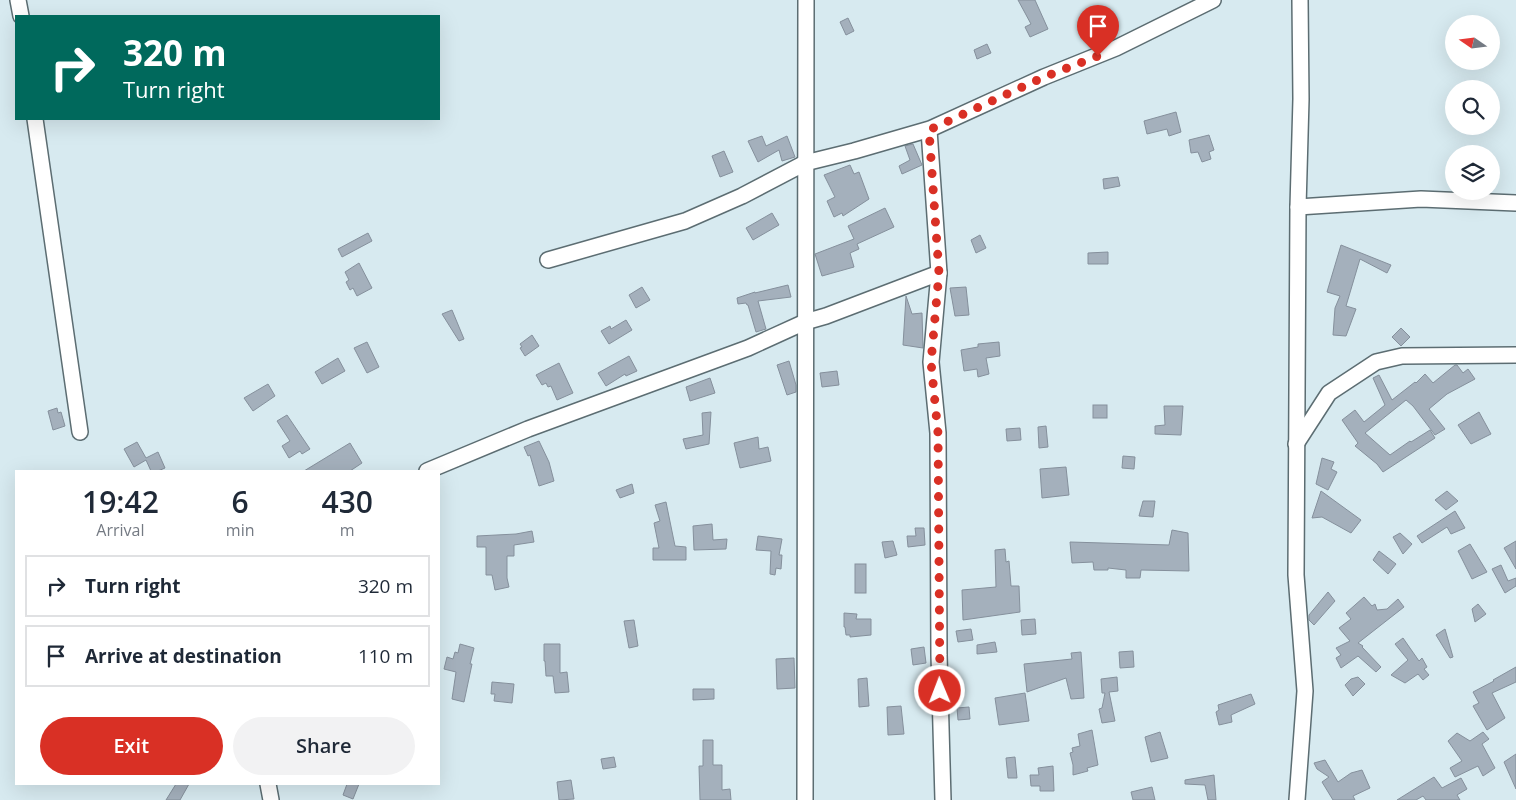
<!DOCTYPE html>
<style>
:root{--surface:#fff;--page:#f2f2f3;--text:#1f2937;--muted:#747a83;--line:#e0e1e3;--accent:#d93025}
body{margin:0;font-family:"Open Sans",sans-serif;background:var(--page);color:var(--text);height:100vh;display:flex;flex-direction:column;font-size:19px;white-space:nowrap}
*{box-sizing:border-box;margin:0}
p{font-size:16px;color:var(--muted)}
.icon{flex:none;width:28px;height:28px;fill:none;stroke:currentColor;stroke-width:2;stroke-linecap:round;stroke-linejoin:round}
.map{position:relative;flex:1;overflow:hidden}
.drawer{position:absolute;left:15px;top:470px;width:425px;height:315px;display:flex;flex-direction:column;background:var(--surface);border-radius:0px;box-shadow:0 5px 20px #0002}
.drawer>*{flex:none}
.hud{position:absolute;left:15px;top:15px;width:425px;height:105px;border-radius:0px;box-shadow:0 5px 20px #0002;background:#00695c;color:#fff;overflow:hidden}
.needle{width:32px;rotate:284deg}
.tools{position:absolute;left:1445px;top:15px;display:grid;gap:10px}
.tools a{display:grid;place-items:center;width:55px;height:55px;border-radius:50%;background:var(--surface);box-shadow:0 5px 20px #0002;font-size:25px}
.pin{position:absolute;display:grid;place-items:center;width:42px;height:42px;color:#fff;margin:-51px -21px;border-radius:50% 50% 50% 0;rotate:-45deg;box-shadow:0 0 5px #0007}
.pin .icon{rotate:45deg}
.me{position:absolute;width:55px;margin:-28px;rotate:359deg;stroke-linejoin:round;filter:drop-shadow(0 0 4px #0008)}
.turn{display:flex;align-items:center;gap:18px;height:105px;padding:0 25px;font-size:22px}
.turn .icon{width:65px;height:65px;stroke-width:2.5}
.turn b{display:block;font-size:35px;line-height:42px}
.eta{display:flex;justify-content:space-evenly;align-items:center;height:85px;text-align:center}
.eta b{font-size:30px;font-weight:600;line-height:35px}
.button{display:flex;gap:10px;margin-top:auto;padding:10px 25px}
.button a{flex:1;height:58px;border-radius:30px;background:var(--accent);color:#fff;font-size:20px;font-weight:600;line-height:58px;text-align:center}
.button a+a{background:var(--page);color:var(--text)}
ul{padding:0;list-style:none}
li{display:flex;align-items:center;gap:15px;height:62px;margin:0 10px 8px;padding:0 15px;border:2px solid var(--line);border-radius:0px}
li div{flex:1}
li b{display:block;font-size:19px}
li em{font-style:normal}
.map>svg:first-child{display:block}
.building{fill:#a4b0bc;stroke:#85909c}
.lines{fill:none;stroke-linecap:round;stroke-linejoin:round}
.minor-casing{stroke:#5c6d72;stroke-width:18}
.minor{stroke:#fff;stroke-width:15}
.route{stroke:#d93025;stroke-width:9;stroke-dasharray:0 16.2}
</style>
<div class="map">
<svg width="1516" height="800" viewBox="0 0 1516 800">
<rect width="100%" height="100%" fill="#d7eaf0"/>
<g class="building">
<polygon points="1018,0 1035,0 1048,29 1030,37 1025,27 1031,24"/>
<polygon points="848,18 854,31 846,35 840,22"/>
<polygon points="987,44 991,53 977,59 974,50"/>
<polygon points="1176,112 1181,132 1169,136 1167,129 1147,134 1144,121"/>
<polygon points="1209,135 1214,150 1209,152 1211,159 1202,162 1198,152 1191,153 1189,140"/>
<polygon points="762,136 766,146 787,136 795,157 782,161 779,150 758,162 748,141"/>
<polygon points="913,144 922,165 902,174 899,166 910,160 905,146"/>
<polygon points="724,151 733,172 720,177 712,156"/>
<polygon points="850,165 854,174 859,172 869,199 843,216 842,213 834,217 827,201 835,197 824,175"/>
<polygon points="1118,177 1120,186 1104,189 1103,179"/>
<polygon points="885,208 894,227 857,244 859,249 850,253 854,267 822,276 815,254 854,239 848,226"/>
<polygon points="772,213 779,225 753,240 746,228"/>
<polygon points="368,233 372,241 342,257 338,249"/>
<polygon points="980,235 986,248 976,253 971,240"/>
<polygon points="1341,245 1391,265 1387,273 1360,259 1346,306 1356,309 1346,336 1333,335 1335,308 1340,296 1327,292"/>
<polygon points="1108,252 1108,264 1088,264 1088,253"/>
<polygon points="359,263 372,288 357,296 353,288 350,290 346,282 349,280 345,272"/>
<polygon points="788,285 791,297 758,301 766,329 756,332 748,305 747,305 746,303 738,304 737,298 755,292 755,293"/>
<polygon points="642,287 650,300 636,308 629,295"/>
<polygon points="966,287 969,315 955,316 950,288"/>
<polygon points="906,296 912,314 922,313 923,348 903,345"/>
<polygon points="452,310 464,339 459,341 442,314"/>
<polygon points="626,320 632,330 609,344 601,331 610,326 611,329"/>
<polygon points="1401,328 1410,337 1401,346 1392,337"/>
<polygon points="532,335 539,346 525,356 520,348 522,347 520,344"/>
<polygon points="367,342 379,367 367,373 354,348"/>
<polygon points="999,342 1000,356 986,358 989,374 978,377 977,369 964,371 961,350 978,347 978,344"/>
<polygon points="629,356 637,371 626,376 625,374 606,386 598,373"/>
<polygon points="338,358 345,371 322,384 315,372"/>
<polygon points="789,361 796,385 796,392 787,395 777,365"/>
<polygon points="559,363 573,393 557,400 551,386 548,387 546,383 542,385 536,375"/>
<polygon points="1455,365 1457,365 1463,373 1468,369 1475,379 1447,394 1429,409 1445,429 1435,435 1413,406 1406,400 1365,433 1390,455 1410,441 1411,442 1430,430 1435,438 1383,472 1377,464 1355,446 1358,443 1342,420 1355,410 1364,422 1385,405 1373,378 1379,375 1392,400 1415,382 1416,383 1425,374 1433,383"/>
<polygon points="837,371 839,385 822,387 820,373"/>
<polygon points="710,378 715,393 690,401 686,387"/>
<polygon points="268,384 275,396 253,411 244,398"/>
<rect x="1093" y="405" width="14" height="13"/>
<polygon points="1164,406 1183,406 1181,435 1155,434 1155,426 1165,425"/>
<polygon points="57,408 58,413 61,412 65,426 53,430 48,411"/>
<polygon points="711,412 709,444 686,449 683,439 703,435 702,413"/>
<polygon points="1479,412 1491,434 1471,444 1458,425"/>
<polygon points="287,415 310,449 302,454 300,451 289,458 282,446 290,441 277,421"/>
<polygon points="1046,426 1048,447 1039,448 1038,427"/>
<polygon points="1020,428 1021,440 1007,441 1006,429"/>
<polygon points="758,437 759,449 768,447 771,461 740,468 734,443"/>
<polygon points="539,441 549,462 554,481 539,486 530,455 528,456 524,447"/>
<polygon points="137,442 146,458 158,452 165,468 158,471 151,471 146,460 134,467 124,449"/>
<polygon points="350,443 362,463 350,471 304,471"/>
<polygon points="1123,456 1135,457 1134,469 1122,468"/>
<polygon points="1322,458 1334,462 1331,469 1337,472 1328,490 1316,484"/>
<polygon points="1066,467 1069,495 1042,498 1040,469"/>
<polygon points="632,484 634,493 620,498 616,490"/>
<polygon points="1321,491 1361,520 1351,533 1322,517 1312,518"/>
<polygon points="1447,491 1458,501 1446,510 1435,500"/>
<polygon points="1143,501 1155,501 1153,517 1139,516"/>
<polygon points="666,502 675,546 686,547 686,560 653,560 653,548 659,548 654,523 660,521 655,505"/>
<polygon points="1455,511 1465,528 1451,534 1447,527 1422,543 1417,536"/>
<polygon points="712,524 713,540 727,539 726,549 694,550 693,526"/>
<polygon points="915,528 924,528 925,545 908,547 907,536 916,536"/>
<polygon points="1172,530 1188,533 1189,571 1141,570 1140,578 1126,578 1126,570 1108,568 1108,570 1094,570 1093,562 1072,563 1070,542 1169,545"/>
<polygon points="532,531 534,542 514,545 514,556 507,556 507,578 509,587 495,590 492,575 486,575 486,547 477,547 477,536 516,534"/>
<polygon points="1400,533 1412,544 1403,554 1393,537"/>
<polygon points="758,536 782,539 779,555 782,555 781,569 776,568 775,575 770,574 771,551 756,550"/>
<polygon points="893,541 897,555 885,558 882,542"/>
<polygon points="1516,541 1516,569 1504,548"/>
<polygon points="1470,544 1487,572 1472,579 1458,551"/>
<polygon points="1005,549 1006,562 1009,561 1011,586 1019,586 1020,612 963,620 962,590 996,587 995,550"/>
<polygon points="1379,551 1396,564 1388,574 1373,560"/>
<rect x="855" y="564" width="11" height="29"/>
<polygon points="1501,565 1508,581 1516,578 1516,586 1505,593 1492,569"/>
<polygon points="1328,592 1335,601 1314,625 1309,620 1309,615"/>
<polygon points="1364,597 1372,606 1375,604 1377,610 1387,609 1398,599 1404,607 1358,643 1363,646 1362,647 1381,667 1376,672 1358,656 1341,668 1336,658 1341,655 1336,648 1350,641 1339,628 1351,619 1346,613"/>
<polygon points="1478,604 1486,614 1475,622 1472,609"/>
<polygon points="844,613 857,614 856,619 871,619 871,635 850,637 850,635 846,635 845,627 844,627"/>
<polygon points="1035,619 1036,634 1022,635 1021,620"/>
<polygon points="634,620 638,646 629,648 624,621"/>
<polygon points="971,629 973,640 958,642 956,631"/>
<polygon points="1445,629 1453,657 1450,658 1436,635"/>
<polygon points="1403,638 1419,661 1422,658 1427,667 1424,669 1429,675 1423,680 1418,674 1405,683 1391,675 1408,660 1395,644"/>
<polygon points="995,642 997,652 977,654 977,645"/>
<polygon points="460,644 474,648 470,664 472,664 464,702 452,699 456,672 444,669 447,657 453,659 455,652 458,653"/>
<polygon points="544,644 560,644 560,673 567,672 569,692 555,693 553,676 546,676 545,661 544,661"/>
<polygon points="924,647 926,663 913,665 911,649"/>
<polygon points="1133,651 1134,667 1120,668 1119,652"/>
<polygon points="1081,652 1084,698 1071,699 1066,678 1027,692 1024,664 1072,659 1071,653"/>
<polygon points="794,658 795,688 777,689 776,659"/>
<polygon points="1516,667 1516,682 1492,693 1505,718 1487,730 1473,706 1479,703 1473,692 1494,681 1493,680"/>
<polygon points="1117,677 1118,691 1109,692 1115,721 1102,723 1099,709 1102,708 1105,693 1102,693 1101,679"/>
<polygon points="1358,677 1365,684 1353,696 1345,685 1351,679"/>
<polygon points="867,678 869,706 859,707 858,679"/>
<polygon points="492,682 514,684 512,703 494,701 495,694 491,694"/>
<polygon points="693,689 714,689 714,699 693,700"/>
<polygon points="1025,693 1029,721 999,725 995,698"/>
<polygon points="1251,694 1255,704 1231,715 1232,722 1219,725 1216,712 1219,710 1218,705"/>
<polygon points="901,706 904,734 888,735 887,707"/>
<polygon points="969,707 970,719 958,720 957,708"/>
<polygon points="1092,730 1098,765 1087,768 1088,771 1073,775 1073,765 1070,753 1073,752 1072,748 1080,746 1078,734"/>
<polygon points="1160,732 1168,758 1151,762 1145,737"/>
<polygon points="1483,732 1489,739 1482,744 1495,768 1483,776 1478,766 1455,777 1450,768 1462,761 1448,741 1457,733 1470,741"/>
<polygon points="703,740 713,740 713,765 722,765 722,790 730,789 731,800 700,800 699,766 703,766"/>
<polygon points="1516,754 1516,789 1504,762"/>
<polygon points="614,757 616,767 603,769 601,759"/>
<polygon points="1015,757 1017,778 1008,778 1006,758"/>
<polygon points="1325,760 1338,782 1351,773 1362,770 1370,788 1353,796 1355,800 1333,800 1322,782 1329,777 1317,769 1314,763"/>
<polygon points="1053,766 1054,791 1040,791 1040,786 1031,786 1030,775 1039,775 1038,768"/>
<polygon points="1214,775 1216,800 1208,800 1205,785 1185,784 1185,780"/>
<polygon points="1434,777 1442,788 1461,778 1467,789 1457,795 1460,800 1426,800 1423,796 1416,800 1397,800"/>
<polygon points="571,780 574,799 559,800 557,782"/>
<polygon points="176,784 189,784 180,800 166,800"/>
<polygon points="347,784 359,784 353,799 343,795"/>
<polygon points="1152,787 1155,800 1133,800 1131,792"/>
</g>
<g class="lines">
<defs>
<g id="minor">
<polyline points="18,0 21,16"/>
<polyline points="35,119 80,432"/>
<polyline points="929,130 939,273 931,362 938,433 939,655 943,800"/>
<polyline points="1298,207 1421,199 1516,203"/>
<polyline points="548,260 685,221 742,196 805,163 854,151 930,129 1044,77 1116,48 1213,0"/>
<polyline points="1296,444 1329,393 1376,362 1402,356 1516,355"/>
<polyline points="427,471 528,429 748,348 805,322 826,316 939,273"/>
<polyline points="268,784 271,800"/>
<polyline points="805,800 806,0"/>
<polyline points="1297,800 1305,691 1296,575 1298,207 1301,99 1300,0"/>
</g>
</defs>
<use href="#minor" class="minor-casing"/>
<use href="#minor" class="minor"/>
</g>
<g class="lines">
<polyline class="route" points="940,691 938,433 931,362 939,273 929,130 1044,77 1098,56"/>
</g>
</svg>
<div class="tools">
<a><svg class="needle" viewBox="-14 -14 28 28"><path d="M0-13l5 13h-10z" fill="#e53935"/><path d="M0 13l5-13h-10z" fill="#747a83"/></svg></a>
<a><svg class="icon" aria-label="search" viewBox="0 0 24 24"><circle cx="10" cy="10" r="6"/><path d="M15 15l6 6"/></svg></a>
<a><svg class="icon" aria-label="layers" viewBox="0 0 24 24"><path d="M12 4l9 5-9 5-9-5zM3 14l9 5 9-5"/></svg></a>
</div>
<div class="pin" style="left:1098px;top:56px;background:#d93025"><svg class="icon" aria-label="arrive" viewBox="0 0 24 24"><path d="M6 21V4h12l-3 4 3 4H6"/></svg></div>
<svg class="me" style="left:940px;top:691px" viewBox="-20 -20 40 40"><circle r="17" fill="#d93025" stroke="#fff" stroke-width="3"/><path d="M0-11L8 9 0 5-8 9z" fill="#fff"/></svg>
<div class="hud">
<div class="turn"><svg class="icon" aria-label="right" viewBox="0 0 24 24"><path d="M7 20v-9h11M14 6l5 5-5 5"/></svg><div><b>320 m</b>Turn right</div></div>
</div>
<section class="drawer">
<div class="eta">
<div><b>19:42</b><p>Arrival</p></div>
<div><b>6</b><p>min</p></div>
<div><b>430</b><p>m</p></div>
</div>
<ul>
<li><svg class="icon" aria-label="right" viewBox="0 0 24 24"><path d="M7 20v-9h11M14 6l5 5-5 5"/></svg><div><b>Turn right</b></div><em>320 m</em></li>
<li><svg class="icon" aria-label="arrive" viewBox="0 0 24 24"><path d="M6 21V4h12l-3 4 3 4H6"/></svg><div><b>Arrive at destination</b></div><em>110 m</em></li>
</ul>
<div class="button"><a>Exit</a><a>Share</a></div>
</section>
</div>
